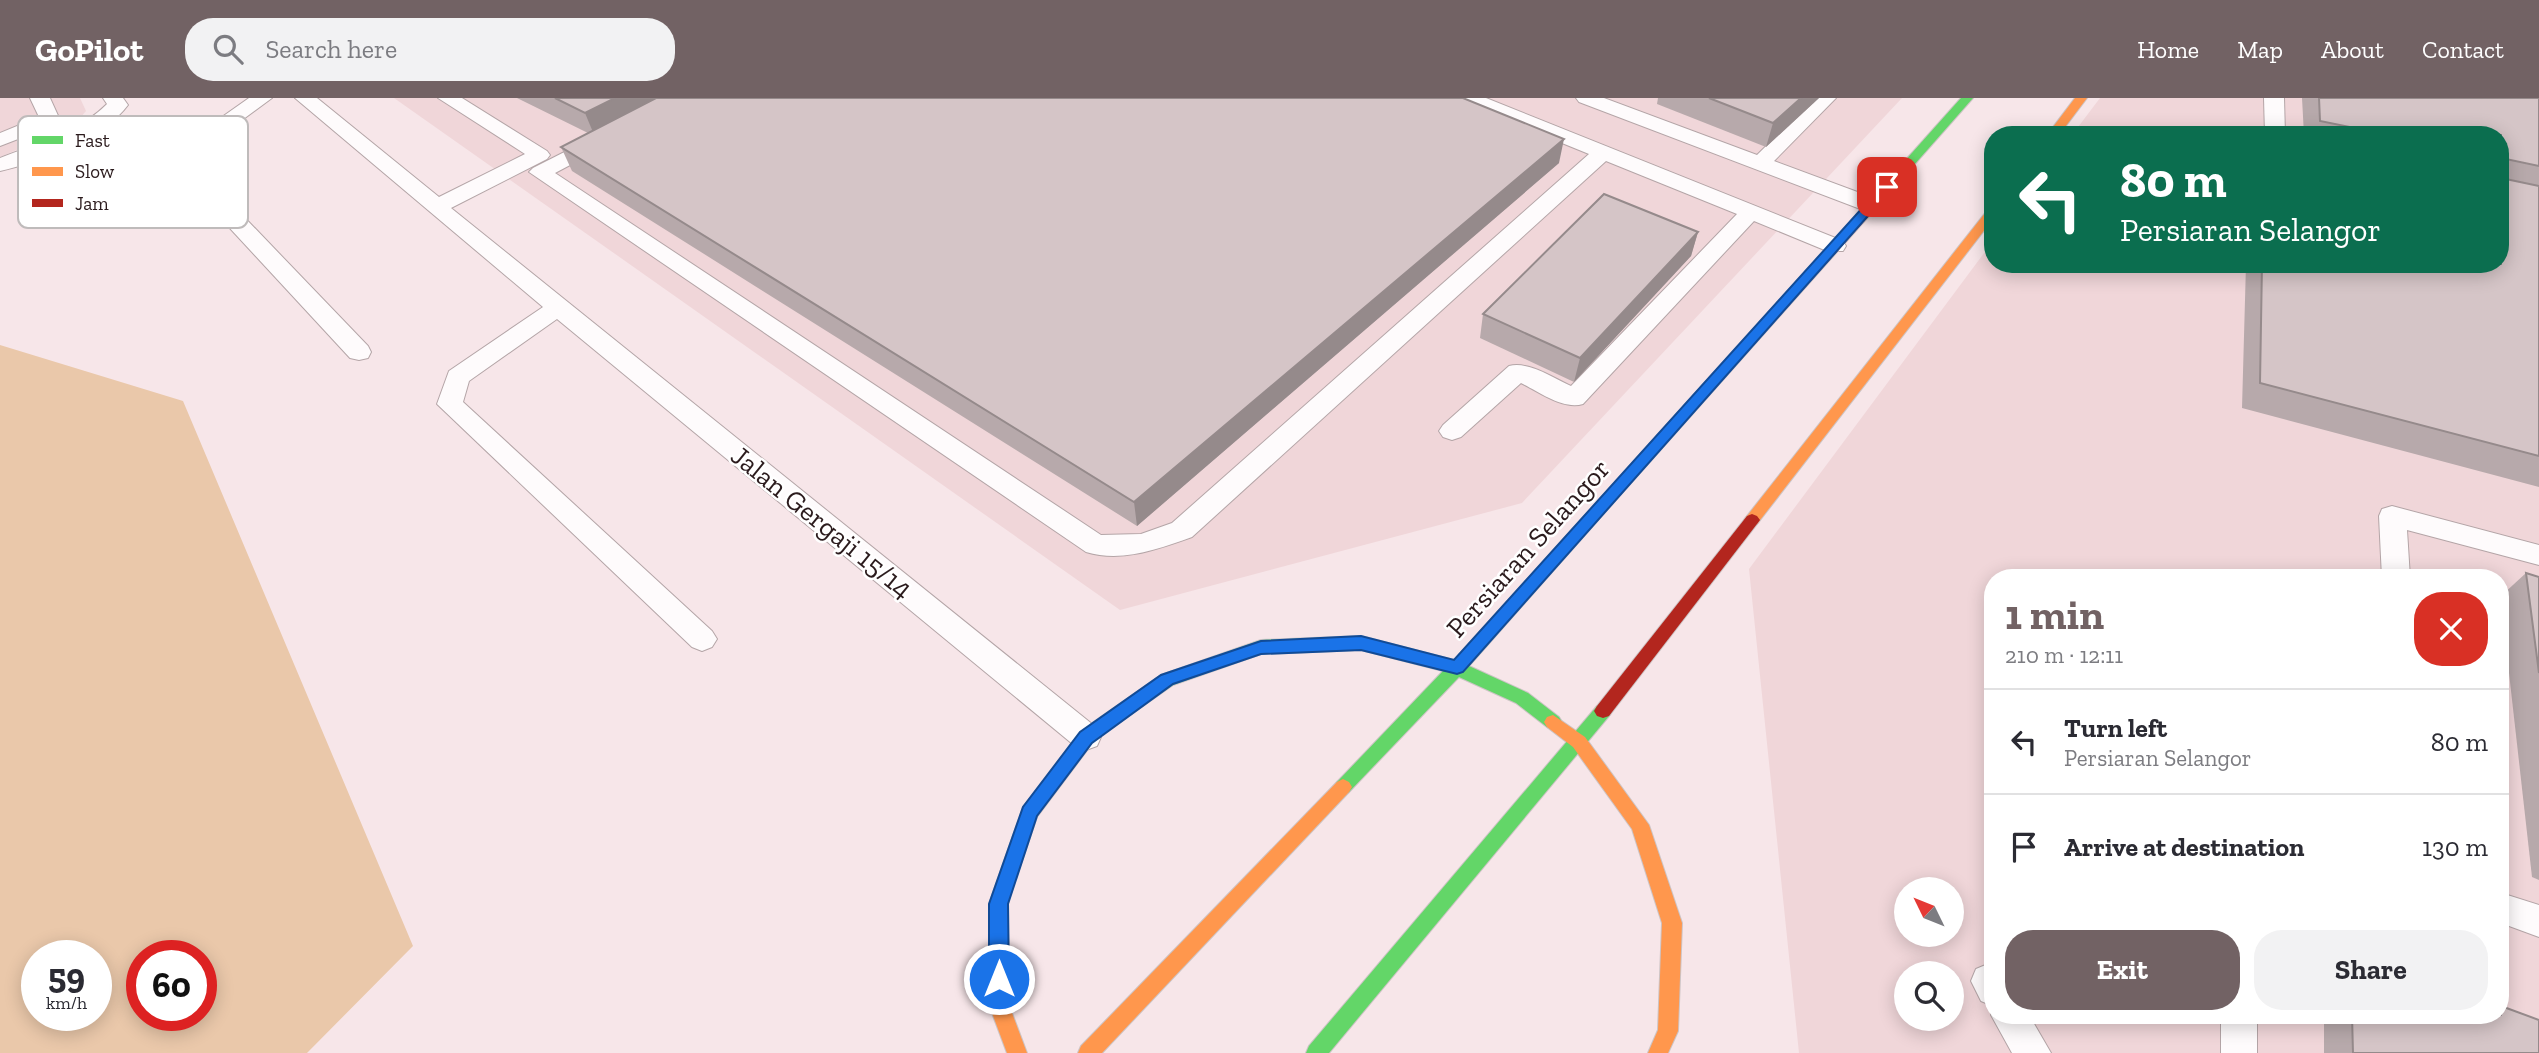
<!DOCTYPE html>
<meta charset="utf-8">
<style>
:root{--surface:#fff;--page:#f2f2f3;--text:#2b2b33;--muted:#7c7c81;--line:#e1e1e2;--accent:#726264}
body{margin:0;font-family:"Zilla Slab",serif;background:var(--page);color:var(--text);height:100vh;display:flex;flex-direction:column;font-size:26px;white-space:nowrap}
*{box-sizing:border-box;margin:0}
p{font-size:23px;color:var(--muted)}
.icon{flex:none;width:38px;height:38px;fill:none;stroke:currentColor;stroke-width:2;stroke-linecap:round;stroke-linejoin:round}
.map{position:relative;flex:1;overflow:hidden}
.details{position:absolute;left:1984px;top:471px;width:525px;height:455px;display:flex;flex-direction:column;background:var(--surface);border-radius:28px;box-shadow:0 4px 18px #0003}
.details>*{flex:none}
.guide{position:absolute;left:1984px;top:28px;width:525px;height:147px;border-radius:28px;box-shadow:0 4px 18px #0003;background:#0b6e4f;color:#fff;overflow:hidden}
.needle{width:46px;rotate:313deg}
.buttons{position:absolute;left:1894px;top:779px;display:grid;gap:14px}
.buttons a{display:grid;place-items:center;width:70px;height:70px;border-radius:50%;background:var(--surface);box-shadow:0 4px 18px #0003;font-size:35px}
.speed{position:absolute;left:21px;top:842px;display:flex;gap:14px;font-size:35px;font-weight:700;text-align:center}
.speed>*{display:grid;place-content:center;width:91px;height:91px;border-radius:50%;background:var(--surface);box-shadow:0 4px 18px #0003;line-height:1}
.speed small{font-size:18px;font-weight:400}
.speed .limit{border:10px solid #d22;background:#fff;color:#111}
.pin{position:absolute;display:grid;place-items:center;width:60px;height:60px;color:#fff;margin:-30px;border-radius:14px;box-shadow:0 4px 10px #0006}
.me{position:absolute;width:77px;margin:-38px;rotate:0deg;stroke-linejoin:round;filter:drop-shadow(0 0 5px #0008)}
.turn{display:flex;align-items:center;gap:24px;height:147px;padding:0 21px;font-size:32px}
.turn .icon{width:91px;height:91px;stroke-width:2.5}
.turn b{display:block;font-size:49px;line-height:60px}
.round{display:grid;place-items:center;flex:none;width:74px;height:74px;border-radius:28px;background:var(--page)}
.overview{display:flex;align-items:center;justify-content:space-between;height:119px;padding:0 21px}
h1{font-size:42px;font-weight:700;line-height:52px;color:var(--accent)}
.cta{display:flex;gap:14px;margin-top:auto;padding:14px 21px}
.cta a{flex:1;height:80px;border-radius:28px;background:var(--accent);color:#fff;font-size:28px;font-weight:700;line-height:80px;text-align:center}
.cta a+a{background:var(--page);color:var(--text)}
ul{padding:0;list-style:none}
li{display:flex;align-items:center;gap:21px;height:105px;padding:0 21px;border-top:2px solid var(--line)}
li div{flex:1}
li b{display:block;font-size:26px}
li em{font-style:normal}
header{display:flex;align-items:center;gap:42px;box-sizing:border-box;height:98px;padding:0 35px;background:var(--accent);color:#fff}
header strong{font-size:33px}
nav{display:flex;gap:38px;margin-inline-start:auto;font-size:24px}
.search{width:490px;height:63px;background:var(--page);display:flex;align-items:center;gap:18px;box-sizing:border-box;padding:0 24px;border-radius:28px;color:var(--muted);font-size:26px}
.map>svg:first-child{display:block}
.built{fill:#f0d6d9;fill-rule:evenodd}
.green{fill:#eac8aa;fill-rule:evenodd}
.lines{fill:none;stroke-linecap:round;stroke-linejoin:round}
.lane-casing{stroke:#b4a5a7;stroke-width:2}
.fast-casing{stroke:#cdc4c5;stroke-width:2}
.slow-casing{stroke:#cdc4c5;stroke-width:2}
.jam-casing{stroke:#cdc4c5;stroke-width:2}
.lane{fill:#fefbfc;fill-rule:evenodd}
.fast{fill:#63d668;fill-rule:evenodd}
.slow{fill:#ff974d;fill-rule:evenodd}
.jam{fill:#b3261e;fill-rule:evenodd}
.wall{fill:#b7a9ab}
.shaded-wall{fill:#958a8b}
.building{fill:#d5c5c7;stroke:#958a8b;stroke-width:2}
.route{fill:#1a73e8;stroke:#114b97;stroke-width:2}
.labels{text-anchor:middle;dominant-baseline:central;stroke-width:5;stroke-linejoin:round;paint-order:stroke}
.street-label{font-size:28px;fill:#2b1b1d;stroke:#fff}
.key{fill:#fff;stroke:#bfbbbb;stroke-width:2}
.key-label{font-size:19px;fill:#2b1b1d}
</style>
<header>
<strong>GoPilot</strong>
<div class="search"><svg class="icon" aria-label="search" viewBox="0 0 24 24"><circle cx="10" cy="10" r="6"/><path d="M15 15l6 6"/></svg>Search here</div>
<nav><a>Home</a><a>Map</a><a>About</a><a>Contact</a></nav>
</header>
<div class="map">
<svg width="2539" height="955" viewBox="0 0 2539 955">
<rect width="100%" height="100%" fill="#f7e6e9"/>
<g class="built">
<polygon points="0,0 80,0 86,13 73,28 0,59"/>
<polygon points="394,0 1902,0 1522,405 1120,512"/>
<path d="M2100,0H2539V955H1799L1749,471L1993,143V166H2501V37H2072ZM1993,480H2501V917H1993ZM1906,791H1951V836H1906ZM1906,875H1951V920H1906Z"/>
</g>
<path class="green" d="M0,247L183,303L413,848L307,955H0ZM37,858H96V917H37ZM142,858H201V917H142Z"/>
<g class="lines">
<defs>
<g id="lane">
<polygon points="30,0 50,0 60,22 57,26 0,48 0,35 39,19"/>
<path d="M103,0H123L128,7C104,40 39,64 0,73V60C38,45 78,35 107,6Z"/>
<polygon points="249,0 272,0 219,39 198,71 368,248 371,254 368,260 359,262 350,260 176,72 205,31"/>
<polygon points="295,0 317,0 439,99 525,56 438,0 462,0 547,53 550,57 547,61 451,110 1097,630 1101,639 1097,648 1086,652 1075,648 557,221 469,283 463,304 712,533 717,541 712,549 702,553 692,549 437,306 449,273 543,209"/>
<path d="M1458,0H1486L1843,143L1846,148L1843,153H1827L1754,123L1583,306C1563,312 1539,294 1521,285L1461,339L1452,342L1443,339L1439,333L1443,327L1509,268C1529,263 1553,280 1571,288L1737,116L1606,63L1192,439C1158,451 1122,465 1086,454L529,74L533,70L592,40H606L609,44L606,48L555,75L1101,437L1141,436L1172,425L1589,56L1461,4Z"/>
<polygon points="1576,0 1604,0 1757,57 1815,0 1836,0 1774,63 1879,102 1882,107 1879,112 1863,112 1579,4"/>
<polygon points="2264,0 2284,0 2285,37 2265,37"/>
<polygon points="2392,408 2539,447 2539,467 2407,432 2410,480 2382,480 2379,418 2382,411"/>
<polygon points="2501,795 2539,807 2539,839 2501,825"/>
<polygon points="1988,866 1993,868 1993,908 1981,903 1971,883 1976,871"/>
<polygon points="1993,912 1993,917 2029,917 2051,955 2012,955 1991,917"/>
<rect x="2221" y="917" width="36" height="38"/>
</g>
<g id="fast">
<polygon points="1961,0 1973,0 1869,118 1861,118 1861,112"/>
<polygon points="1593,412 1598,414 1601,418 1598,422 1469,568 1528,595 1559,619 1562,624 1559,629 1553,631 1547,629 1516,605 1459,579 1349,694 1343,697 1337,694 1334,689 1337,684 1443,573 1361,552 1261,556 1173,587 1097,640 1091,642 1085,640 1082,635 1085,630 1161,577 1261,542 1361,538 1454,562 1588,414"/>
<polygon points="1603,606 1609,608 1612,613 1609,618 1329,955 1306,955 1309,948 1597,608"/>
</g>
<g id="slow">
<polygon points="2075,0 2087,0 2059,37 2047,37"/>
<polygon points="1993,109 1993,121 1757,426 1747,426 1744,422 1747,418 1989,110"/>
<polygon points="1553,617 1585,639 1649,727 1682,825 1678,933 1668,955 1648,955 1658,932 1662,825 1632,731 1573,649 1547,629 1544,624 1547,619"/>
<polygon points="1091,628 1097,630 1100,635 1037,719 1007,806 1009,907 1027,955 1007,955 989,907 989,806 1023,709 1085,630"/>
<polygon points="1343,681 1349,684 1352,689 1349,694 1102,955 1078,955 1081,948 1337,684"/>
</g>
<g id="jam">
<polygon points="1865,111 1871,115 1869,118 1598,422 1588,422 1585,418 1588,414 1861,112"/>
<polygon points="1752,416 1757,418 1760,422 1757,426 1609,618 1603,620 1597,618 1594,613 1597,608 1747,418"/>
</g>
</defs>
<use href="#lane" class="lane-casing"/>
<use href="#fast" class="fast-casing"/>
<use href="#slow" class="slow-casing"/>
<use href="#jam" class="jam-casing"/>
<use href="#lane" class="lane"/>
<use href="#fast" class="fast"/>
<use href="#slow" class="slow"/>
<use href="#jam" class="jam"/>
</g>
<g class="wall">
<polygon points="517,0 1463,0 1559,65 1137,428 572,73 561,49 588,35"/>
<polygon points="1658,0 1819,0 1766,49 1657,6"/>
<polygon points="2302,0 2539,0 2539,389 2242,310 2246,166 2501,166 2501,37 2304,37"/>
<polygon points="1698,134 1691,158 1574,284 1480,240 1483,216"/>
<polygon points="2526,475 2539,479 2539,782 2532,779 2501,504 2501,498"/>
<polygon points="2324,917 2501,917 2539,955 2324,955"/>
</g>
<g class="shaded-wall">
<polygon points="615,0 671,0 595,39 585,15"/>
<polygon points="1801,0 1819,0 1766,49 1773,25"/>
<polygon points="1564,41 1559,65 1137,428 1134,404"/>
<polygon points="1698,134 1691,158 1574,284 1580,260"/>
</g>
<g class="building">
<polygon points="555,0 615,0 585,15"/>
<polygon points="656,0 1463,0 1564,41 1134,404 561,49"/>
<polygon points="1709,0 1801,0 1773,25"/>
<polygon points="2319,0 2539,0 2539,68 2501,60 2501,37 2389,37 2320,23"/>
<polygon points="2265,29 2301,37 2264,37"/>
<polygon points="2501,80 2539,88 2539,358 2260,285 2262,166 2501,166"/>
<polygon points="1604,96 1698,134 1580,260 1483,216"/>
<polygon points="2526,475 2539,479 2539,575"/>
<polygon points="2501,908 2539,922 2539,955 2353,955 2352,917 2501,917"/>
</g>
<polygon class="route" points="1887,86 1893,89 1891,92 1463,574 1457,576 1361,552 1261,556 1173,586 1092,645 1037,718 1008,806 1009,881 1006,888 999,891 992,888 989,881 989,806 1023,709 1080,634 1161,577 1261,543 1361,538 1454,562 1883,87"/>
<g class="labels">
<g class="street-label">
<text transform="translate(822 424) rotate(39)">Jalan Gergaji 15/14</text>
<text transform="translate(1528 450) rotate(-48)">Persiaran Selangor</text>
</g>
</g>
<rect x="18" y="18" width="230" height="112" rx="10" class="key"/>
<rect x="32" y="38" width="31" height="8" fill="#63d668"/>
<rect x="32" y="69" width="31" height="9" fill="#ff974d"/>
<rect x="32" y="101" width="31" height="8" fill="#b3261e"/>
<g class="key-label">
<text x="75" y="49">Fast</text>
<text x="75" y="80">Slow</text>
<text x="75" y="112">Jam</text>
</g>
</svg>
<div class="buttons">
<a><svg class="needle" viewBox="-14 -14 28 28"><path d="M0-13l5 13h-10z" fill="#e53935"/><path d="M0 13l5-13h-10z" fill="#7c7c81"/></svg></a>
<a><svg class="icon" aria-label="search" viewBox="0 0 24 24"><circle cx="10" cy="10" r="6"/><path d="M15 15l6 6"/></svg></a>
</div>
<div class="speed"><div>59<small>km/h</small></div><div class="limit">60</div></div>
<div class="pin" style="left:1887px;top:89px;background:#d93025"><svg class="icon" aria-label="arrive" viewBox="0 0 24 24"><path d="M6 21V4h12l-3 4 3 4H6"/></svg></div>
<svg class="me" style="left:999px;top:881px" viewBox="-20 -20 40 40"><circle r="17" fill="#1a73e8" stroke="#fff" stroke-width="3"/><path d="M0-11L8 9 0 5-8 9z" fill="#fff"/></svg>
<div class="guide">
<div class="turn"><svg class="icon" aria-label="left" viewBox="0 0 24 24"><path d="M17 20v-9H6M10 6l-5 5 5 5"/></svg><div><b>80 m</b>Persiaran Selangor</div></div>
</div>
<section class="details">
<div class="overview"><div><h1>1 min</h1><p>210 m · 12:11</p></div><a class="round" style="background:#d93025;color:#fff"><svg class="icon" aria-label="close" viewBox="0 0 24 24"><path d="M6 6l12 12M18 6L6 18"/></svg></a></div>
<ul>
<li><svg class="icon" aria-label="left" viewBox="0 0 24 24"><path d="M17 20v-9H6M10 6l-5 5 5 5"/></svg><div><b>Turn left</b><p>Persiaran Selangor</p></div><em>80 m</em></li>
<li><svg class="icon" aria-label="arrive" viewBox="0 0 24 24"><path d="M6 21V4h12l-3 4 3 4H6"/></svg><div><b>Arrive at destination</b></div><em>130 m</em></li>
</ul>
<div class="cta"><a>Exit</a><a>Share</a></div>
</section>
</div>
